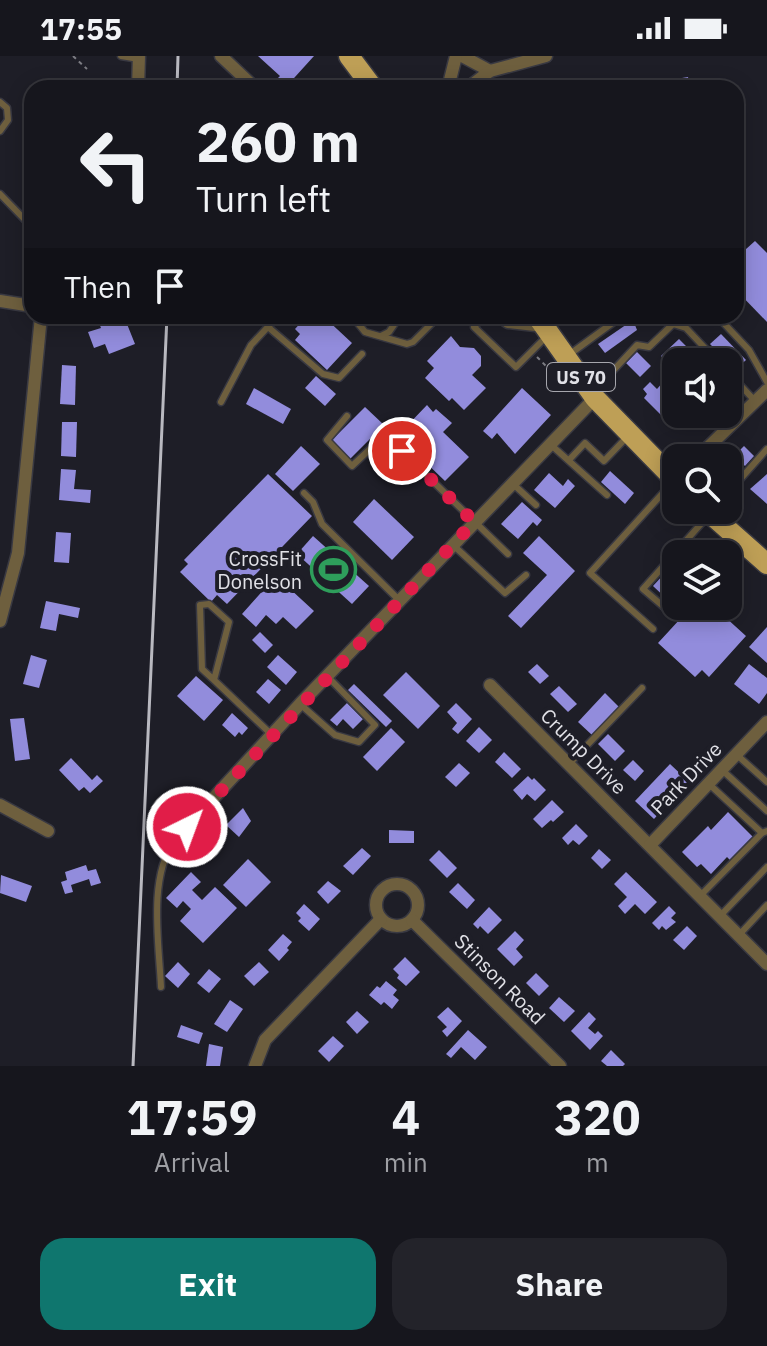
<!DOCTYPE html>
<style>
:root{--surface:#16161d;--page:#23232a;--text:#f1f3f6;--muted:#9e9fa4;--line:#35353b;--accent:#0f766e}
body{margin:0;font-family:"IBM Plex Sans",sans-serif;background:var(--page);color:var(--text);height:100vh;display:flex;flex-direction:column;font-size:30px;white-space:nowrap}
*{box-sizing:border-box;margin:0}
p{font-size:26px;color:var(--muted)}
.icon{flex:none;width:44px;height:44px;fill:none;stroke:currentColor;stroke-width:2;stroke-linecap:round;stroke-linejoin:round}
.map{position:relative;height:1010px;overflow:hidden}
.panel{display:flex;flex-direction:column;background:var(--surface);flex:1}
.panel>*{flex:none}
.guide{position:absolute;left:24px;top:24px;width:720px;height:244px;border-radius:24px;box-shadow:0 4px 20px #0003,0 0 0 2px var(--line);background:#16161d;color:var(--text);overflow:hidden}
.tools{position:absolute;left:662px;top:292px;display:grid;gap:16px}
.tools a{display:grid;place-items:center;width:80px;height:80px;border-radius:16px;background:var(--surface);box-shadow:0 4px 20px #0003,0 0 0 2px var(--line);font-size:40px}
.pin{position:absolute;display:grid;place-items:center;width:68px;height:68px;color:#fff;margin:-34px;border:4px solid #fff;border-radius:50%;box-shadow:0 2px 8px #0007}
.me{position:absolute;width:88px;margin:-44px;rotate:42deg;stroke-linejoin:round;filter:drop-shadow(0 0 6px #0008)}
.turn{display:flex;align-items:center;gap:28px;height:168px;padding:0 40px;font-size:36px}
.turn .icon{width:104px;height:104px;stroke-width:2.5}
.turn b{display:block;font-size:56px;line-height:68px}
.then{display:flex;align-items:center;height:76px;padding:0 40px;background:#0003;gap:16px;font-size:30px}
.eta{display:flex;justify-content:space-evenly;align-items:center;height:136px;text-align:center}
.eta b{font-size:48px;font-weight:700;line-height:56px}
.action{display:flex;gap:16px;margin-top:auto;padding:16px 40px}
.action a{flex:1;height:92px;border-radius:24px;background:var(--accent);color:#fff;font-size:32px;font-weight:700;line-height:92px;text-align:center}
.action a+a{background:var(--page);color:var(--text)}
.status{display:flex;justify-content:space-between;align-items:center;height:56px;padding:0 40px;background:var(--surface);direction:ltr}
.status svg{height:22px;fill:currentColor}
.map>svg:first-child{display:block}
.building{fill:#928cdc}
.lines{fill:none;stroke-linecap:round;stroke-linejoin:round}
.service-casing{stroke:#393942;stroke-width:9}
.minor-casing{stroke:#393942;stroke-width:15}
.primary-casing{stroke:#393942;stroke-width:23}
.path{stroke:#7c7c83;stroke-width:2;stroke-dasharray:4 4;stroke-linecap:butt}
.service{stroke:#6e5f3e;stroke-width:6}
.minor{stroke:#6e5f3e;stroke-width:12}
.primary{stroke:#be9f56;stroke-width:20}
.rail{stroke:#b9b9c0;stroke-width:3}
.route{stroke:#e11d48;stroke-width:14;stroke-dasharray:0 25.2}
.labels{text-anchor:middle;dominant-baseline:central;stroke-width:8;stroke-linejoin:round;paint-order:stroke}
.shield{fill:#1e1e27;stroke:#a6a6ad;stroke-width:2}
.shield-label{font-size:18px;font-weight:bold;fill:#e1e1e7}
.poi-label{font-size:20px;fill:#e1e1e7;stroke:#1e1e27;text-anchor:end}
.street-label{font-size:20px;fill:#e1e1e7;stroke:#1e1e27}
</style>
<div class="status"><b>17:55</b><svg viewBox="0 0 49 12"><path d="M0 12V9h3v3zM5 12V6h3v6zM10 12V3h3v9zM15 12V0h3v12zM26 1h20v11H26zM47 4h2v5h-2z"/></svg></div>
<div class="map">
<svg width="767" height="1010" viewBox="0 0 767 1010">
<rect width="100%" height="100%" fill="#1e1e27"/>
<g class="building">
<polygon points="258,0 314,0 285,32 276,24 280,20"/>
<polygon points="688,21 690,32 666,32 664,25"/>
<polygon points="645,23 648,32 611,32 611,31"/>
<polygon points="755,185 767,197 767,266 736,234 736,202"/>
<polygon points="117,260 121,270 127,268 135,288 109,298 105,288 94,292 88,276 101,272 99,267"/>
<polygon points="307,260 323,260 352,287 327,314 295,284 300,278 295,273"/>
<polygon points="633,264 637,274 605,297 598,288"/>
<polygon points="721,278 746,304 735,314 710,288"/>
<polygon points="451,280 460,291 474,292 481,300 481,310 472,319 486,332 464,354 452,342 449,345 425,322 434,312 427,305"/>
<polygon points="679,283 691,295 695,290 710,306 676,306 676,316 661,300"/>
<polygon points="637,296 651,310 640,321 626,307"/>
<polygon points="62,309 76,310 75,349 60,348"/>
<polygon points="316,320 336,338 325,350 305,332"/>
<polygon points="664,325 676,337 676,346 662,360 644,342 647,338 643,333 650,326 657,333"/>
<polygon points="254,332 291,353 283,368 246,348"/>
<polygon points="522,332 551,359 515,398 497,377 492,383 483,375"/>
<polygon points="427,349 433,356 436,353 452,367 443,376 469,401 445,425 419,400 425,394 404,373"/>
<polygon points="365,351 384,369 350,403 332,384"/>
<polygon points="62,366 77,366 76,401 61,400"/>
<polygon points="301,390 320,408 293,435 275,418"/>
<polygon points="744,390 754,400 745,410 734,400"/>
<polygon points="61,413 76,414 74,433 91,434 90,447 59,444"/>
<polygon points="610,415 634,437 625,448 601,426"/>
<polygon points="549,417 563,430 568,423 575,430 555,452 534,434"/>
<polygon points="268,418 312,460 227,548 217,539 211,546 180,516 188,508 184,504"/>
<polygon points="767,418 767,448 750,433"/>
<polygon points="374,443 414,481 392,504 353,466"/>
<polygon points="522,446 542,464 537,470 533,466 518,483 501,468"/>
<polygon points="56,476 71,477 69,507 54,506"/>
<polygon points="313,480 369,530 352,548 297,498"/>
<polygon points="539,480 575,515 521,572 508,560 547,519 523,497"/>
<polygon points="676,505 676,538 669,545 653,530"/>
<polygon points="276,520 314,555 296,573 283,561 276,568 266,559 256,571 242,558"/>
<polygon points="46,545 80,552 78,562 59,558 56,575 40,572"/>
<polygon points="692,550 713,550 746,580 709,621 702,614 695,621 658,587"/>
<polygon points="767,571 767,607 749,591"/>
<polygon points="260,576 273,589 265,597 252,584"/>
<polygon points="31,599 47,604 39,632 23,628"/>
<polygon points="278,599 297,616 286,629 267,611"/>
<polygon points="537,608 549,620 540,628 528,616"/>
<polygon points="749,608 767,622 767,637 759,648 734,628"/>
<polygon points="406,616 440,650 418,673 383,639"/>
<polygon points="196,620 223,644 204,665 177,640"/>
<polygon points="268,623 281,634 269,648 256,636"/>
<polygon points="354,628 392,665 386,671 348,634"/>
<polygon points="559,630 577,648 568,656 550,638"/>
<polygon points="605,637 619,651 592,679 578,666"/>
<polygon points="347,647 363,663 353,673 343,663 337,670 330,664"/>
<polygon points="456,647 472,663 458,678 452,673 457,667 447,656"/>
<polygon points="232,657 248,672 242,679 239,676 235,681 222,669"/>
<polygon points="24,662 30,703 15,705 10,663"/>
<polygon points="479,671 492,684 479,697 466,685"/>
<polygon points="391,672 405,686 377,715 363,701"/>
<polygon points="608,678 625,695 615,705 598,688"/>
<polygon points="504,696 521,713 512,722 495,706"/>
<polygon points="71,702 92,724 97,719 103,725 90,737 84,731 79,735 59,714"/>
<polygon points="633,704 644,715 635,725 623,714"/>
<polygon points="459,707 470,717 456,731 445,721"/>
<polygon points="670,708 688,725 654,763 635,745"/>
<polygon points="528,720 532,724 534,722 546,734 535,745 527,738 522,744 513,734"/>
<polygon points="552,744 564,756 553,766 551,764 542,772 533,763"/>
<polygon points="243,752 251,765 239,781 226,769"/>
<polygon points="728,756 753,781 730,804 727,801 711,818 701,808 697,811 682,796 708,770 711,774"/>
<polygon points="576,768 588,780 579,789 573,784 568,789 562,782"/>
<polygon points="389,774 414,775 414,787 389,787"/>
<polygon points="362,792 371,800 353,819 343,810"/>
<polygon points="599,793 611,804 602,813 591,802"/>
<polygon points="439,794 457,812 447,822 429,804"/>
<polygon points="248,803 271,826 246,851 223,829"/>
<polygon points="86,809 88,815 96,813 101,827 91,830 89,823 71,829 73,836 65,838 61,826 67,824 65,816"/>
<polygon points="191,816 201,826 192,834 202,844 215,831 237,852 203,887 180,865 191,853 183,845 177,852 166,842"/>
<polygon points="626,816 657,846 645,858 635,848 625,858 618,850 627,841 614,828"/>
<polygon points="1,819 32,830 26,846 0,837"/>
<polygon points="328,825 341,835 328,848 317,836"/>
<polygon points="458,827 475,844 467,853 449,836"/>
<polygon points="304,848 320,863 309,875 298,865 301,862 296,857"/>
<polygon points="669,850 676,857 671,862 676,866 666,874 662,870 659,874 652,867"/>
<polygon points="489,851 502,864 488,878 480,870 478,873 473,868"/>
<polygon points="687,870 697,880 684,894 673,884"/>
<polygon points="515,875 524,884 516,893 523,901 514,910 497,893"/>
<polygon points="283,878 292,886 287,892 289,894 279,905 268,894"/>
<polygon points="405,901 420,916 406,930 397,922 399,919 393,913"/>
<polygon points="178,906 190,918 178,932 165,920"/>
<polygon points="259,906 269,916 254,930 244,920"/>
<polygon points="209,913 221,923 209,937 197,927"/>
<polygon points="536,917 549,930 539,940 526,927"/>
<polygon points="386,925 397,934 393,939 399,944 392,953 384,946 381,949 369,939 377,930 380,932"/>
<polygon points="559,941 575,955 564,966 549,952"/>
<polygon points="230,944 243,953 227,976 214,968"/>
<polygon points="448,951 462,965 447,981 442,975 447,971 437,961"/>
<polygon points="357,955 369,966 357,978 346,966"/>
<polygon points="589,956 596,963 588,972 595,978 598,975 603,980 590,994 571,975"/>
<polygon points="181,969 203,977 199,988 177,981"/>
<polygon points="468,974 487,991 475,1004 461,991 451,1002 446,998"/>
<polygon points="333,980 344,990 329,1006 318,995"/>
<polygon points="209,988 223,991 220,1010 206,1010"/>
<polygon points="611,994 625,1008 623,1010 607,1010 601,1005"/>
</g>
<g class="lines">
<defs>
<g id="service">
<polyline points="121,0 139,3"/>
<polyline points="0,46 7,52 8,64 0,75"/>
<polyline points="0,138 32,171"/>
<polyline points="352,260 365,276 407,288 413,286 439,260"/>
<polyline points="484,260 474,271 516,311 547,280"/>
<polyline points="717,260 749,294 767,326"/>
<polyline points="268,271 323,318 339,322 362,298"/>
<polyline points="381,280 389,276 400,260"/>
<polyline points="570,298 622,260"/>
<polyline points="728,316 755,345"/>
<polyline points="595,334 637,289 649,291 673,268 686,272 718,306"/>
<polyline points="221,346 251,289 278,260"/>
<polyline points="347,360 327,384 352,410 385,379 508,498"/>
<polyline points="550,388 607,439"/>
<polyline points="569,404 585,387 604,405 628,380"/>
<polyline points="512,427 536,449"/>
<polyline points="304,437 313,446 322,468 400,545"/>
<polyline points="728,437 767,393"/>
<polyline points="453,489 505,537 526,519"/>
<polyline points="726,498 737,486"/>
<polyline points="677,550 671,557 643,533 708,460"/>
<polyline points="653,573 590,517 672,427"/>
<polyline points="214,624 202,613 200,549 209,548 229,566 214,624 272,679"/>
<polyline points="300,648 335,679 359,686 375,669 328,621"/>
<polyline points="737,699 767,726"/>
<polyline points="569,708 642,632"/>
<polyline points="722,714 767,755"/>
<polyline points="709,728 762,777"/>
<polyline points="700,840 762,777 767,775"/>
<polyline points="720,860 767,811"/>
<polyline points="739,879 767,849"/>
<path d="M161,931C159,887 148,823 174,785"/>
</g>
<g id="minor">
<polyline points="221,0 255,32"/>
<polyline points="462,0 490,15"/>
<polyline points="138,32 139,0"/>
<polyline points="448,32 456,0"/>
<polyline points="468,32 490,15 546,0"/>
<polyline points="0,245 32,250"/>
<polyline points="500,260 508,266 544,270"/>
<polyline points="697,402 767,334"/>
<polyline points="0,565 18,497 41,260"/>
<polyline points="490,629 767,908"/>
<polyline points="0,749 48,775"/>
<polyline points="174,785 300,648 595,342"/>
<polyline points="650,789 767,666"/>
<circle cx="397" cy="849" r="21"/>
<polyline points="412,864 560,1010"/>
<polyline points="255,1010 265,984 381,863"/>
</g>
<g id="primary">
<polyline points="349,0 373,32"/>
<polyline points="537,260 595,342 676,425"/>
<polyline points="706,454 767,508"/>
</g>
</defs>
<use href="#service" class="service-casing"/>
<use href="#minor" class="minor-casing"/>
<use href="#primary" class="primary-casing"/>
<g class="path">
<polyline points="73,0 87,13"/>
<polyline points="537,301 566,330"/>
</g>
<use href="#service" class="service"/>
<use href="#minor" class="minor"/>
<use href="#primary" class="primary"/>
<g class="rail">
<polyline points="177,32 178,0"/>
<polyline points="133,1010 167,260"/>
</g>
</g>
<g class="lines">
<polyline class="route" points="187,771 474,466 402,395"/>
</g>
<defs>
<symbol id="stadium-ring" viewBox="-11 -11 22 22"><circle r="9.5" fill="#1e1e27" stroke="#2e9e5b" stroke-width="1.5"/><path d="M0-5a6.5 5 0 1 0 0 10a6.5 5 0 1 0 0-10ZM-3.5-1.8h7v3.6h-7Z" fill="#2e9e5b"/></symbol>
</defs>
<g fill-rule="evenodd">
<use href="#stadium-ring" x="308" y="488" width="51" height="51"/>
</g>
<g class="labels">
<rect class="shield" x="547" y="307" width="68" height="28" rx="6"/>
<g class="shield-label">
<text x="581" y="321">US 70</text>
</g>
<g class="poi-label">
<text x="302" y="502">CrossFit<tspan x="302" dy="23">Donelson</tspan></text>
</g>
<g class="street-label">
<text transform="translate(584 695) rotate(45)">Crump Drive</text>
<text transform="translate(686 722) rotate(-46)">Park Drive</text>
<text transform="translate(500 923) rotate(45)">Stinson Road</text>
</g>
</g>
</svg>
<div class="tools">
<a><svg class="icon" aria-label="sound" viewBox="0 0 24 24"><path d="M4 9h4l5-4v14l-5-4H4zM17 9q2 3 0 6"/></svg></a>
<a><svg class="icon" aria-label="search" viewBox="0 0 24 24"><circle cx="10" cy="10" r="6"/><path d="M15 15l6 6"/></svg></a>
<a><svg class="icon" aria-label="layers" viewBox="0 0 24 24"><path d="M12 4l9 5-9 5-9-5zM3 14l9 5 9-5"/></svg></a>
</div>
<div class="pin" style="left:402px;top:395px;background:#d93025"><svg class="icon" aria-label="arrive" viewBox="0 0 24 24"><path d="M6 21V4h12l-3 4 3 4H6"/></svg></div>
<svg class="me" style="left:187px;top:771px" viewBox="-20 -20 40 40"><circle r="17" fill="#e11d48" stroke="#fff" stroke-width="3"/><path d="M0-11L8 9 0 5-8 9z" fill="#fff"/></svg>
<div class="guide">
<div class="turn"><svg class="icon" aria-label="left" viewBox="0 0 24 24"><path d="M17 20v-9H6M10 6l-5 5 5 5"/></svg><div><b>260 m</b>Turn left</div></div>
<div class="then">Then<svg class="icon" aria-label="arrive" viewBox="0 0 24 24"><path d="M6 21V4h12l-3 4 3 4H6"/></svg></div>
</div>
</div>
<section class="panel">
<div class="eta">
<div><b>17:59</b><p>Arrival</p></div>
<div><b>4</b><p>min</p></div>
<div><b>320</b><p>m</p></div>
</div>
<div class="action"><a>Exit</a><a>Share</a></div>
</section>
